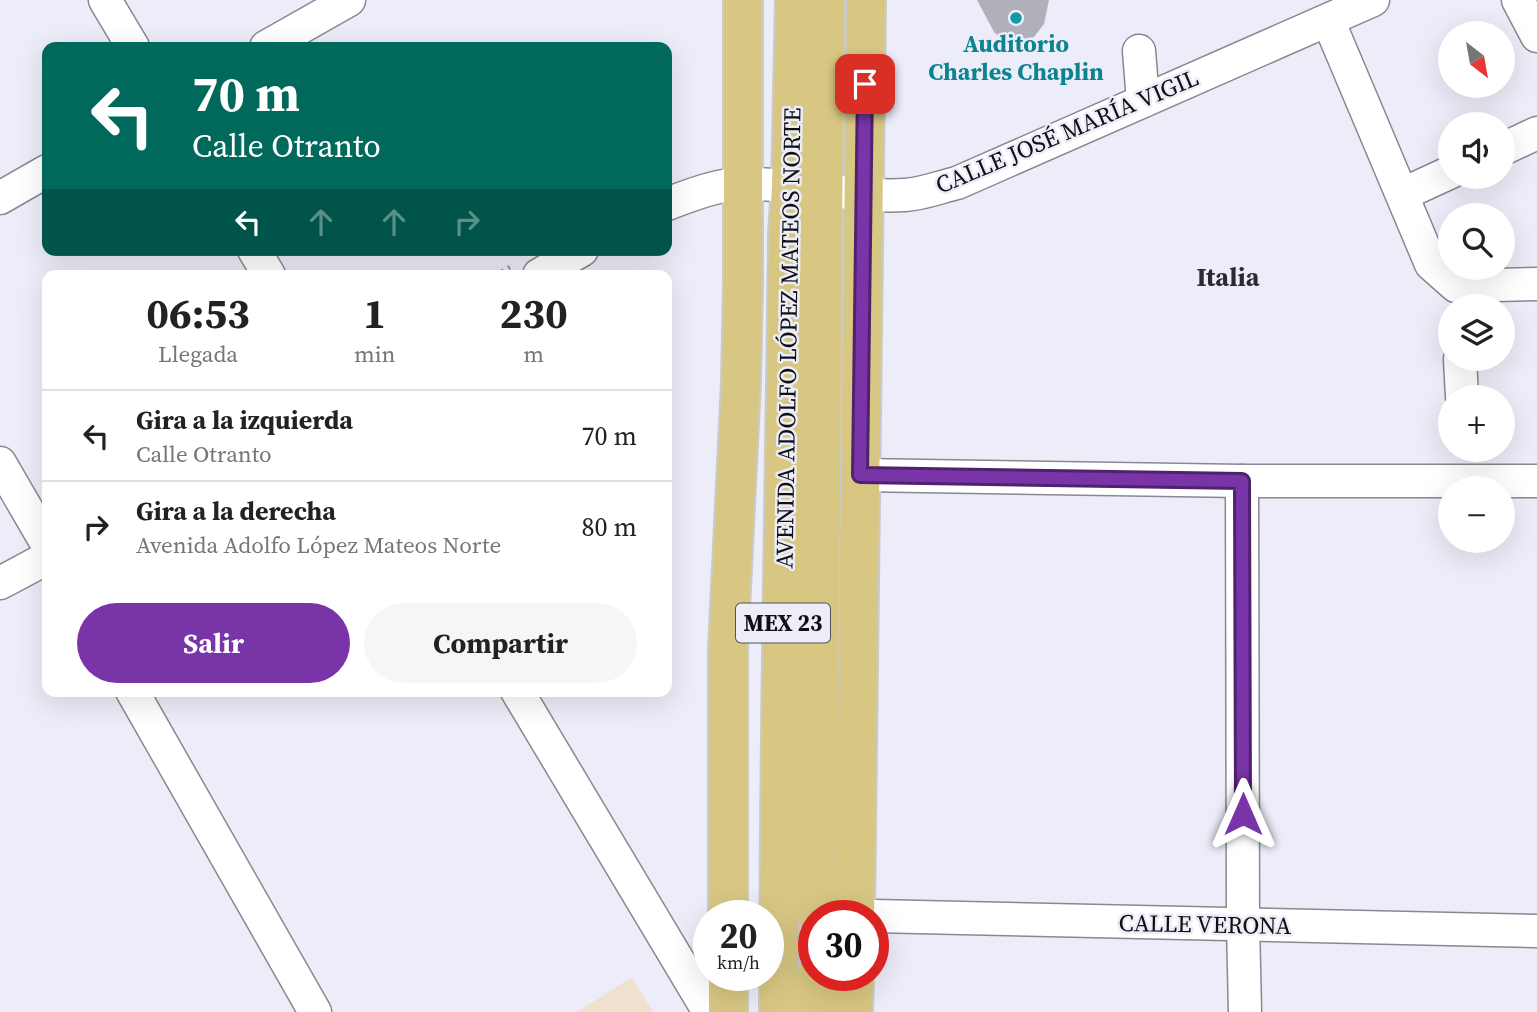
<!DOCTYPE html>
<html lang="es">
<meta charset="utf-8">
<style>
:root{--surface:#fff;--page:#f6f6f6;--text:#222;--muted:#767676;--line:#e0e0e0;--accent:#7934a8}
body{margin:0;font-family:"Source Serif 4",serif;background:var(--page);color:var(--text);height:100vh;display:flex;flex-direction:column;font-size:26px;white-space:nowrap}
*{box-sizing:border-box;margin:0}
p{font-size:23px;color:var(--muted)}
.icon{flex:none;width:38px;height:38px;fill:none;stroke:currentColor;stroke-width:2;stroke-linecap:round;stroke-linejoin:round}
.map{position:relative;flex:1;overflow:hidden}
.side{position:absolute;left:42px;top:270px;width:630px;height:427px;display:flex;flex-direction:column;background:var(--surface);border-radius:14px;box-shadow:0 7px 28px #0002}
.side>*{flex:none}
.top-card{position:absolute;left:42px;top:42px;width:630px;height:214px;border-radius:14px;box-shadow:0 7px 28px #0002;background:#00695c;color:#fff;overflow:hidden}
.needle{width:46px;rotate:149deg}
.tools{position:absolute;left:1438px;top:21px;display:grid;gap:14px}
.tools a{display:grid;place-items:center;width:77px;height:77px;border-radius:50%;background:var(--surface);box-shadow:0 7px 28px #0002;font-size:35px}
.speed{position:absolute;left:693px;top:900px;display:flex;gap:14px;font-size:35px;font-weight:700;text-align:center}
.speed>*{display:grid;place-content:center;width:91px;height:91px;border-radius:50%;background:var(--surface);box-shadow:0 7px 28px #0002;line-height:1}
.speed small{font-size:18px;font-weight:400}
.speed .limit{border:10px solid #d22;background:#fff;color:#111}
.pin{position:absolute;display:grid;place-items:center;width:60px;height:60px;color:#fff;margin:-30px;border-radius:14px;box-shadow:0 4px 10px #0006}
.me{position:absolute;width:77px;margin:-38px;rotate:0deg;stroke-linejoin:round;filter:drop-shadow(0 0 5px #0008)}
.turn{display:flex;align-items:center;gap:24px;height:147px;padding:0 35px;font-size:32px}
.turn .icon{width:91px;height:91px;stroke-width:2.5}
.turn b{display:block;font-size:49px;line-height:60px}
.lanes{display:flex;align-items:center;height:66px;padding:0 35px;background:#0003;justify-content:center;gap:35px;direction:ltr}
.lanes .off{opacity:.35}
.eta{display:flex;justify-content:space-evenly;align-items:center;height:119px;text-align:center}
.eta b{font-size:42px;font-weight:700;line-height:49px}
.primary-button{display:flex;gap:14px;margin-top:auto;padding:14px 35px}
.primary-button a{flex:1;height:80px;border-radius:42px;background:var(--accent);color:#fff;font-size:28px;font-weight:700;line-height:80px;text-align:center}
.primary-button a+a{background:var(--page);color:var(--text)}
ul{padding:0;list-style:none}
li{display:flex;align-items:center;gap:21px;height:91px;padding:0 35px;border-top:2px solid var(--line)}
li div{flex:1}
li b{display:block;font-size:26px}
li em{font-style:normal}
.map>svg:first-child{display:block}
.education{fill:#f0e1cf}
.building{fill:#b0b0ba}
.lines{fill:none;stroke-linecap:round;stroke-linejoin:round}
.minor-casing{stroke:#888892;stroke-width:35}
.major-casing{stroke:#cacacb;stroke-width:42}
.path{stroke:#95959d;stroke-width:4.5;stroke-dasharray:2 5;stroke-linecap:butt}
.minor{stroke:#fff;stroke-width:32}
.major{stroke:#d8c783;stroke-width:38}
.route-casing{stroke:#4f226d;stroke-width:18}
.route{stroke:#7934a8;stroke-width:12}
.culture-dot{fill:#0f9aa8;stroke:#ecedf8;stroke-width:2.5}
.labels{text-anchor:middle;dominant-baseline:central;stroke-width:5;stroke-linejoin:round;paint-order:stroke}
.shield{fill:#ecedf8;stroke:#525258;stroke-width:2}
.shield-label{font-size:23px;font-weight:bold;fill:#101014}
.culture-label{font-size:24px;font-weight:bold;fill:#0d838f;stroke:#ecedf8}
.street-label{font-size:24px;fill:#101014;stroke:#ecedf8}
.neighbourhood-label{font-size:26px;font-weight:bold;fill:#2a2a32;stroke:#ecedf8}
</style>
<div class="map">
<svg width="1537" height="1012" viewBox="0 0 1537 1012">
<rect width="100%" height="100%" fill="#ecedf8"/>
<polygon class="education" points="632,977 653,1012 577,1012"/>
<polygon class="building" points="977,0 1049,0 1044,24 1034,37 1020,44 1004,41 994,32"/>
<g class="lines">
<defs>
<g id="minor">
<polyline points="105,0 133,47"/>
<polyline points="1518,0 1537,36"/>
<polyline points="1328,20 1431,264 1456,286 1537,284"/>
<polyline points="266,47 349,0"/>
<polyline points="1139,51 1143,101"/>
<polyline points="1503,149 1537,133"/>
<polyline points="1403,194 1451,172"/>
<polyline points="0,198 47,171"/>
<path d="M667,204C691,195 718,184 744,184C798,183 851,198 905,195C922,194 940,187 957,183L1373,0"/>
<polyline points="254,250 269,275"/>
<polyline points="539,275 582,250"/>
<polyline points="1460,359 1462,397"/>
<polyline points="0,463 47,544"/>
<polyline points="860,475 1242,481 1537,481"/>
<polyline points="1242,481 1243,924 1245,1012"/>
<polyline points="0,583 47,558"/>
<polyline points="132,691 315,1012"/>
<polyline points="517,691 709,1012"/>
<polyline points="873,916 1537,931"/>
</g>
<g id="major">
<polyline points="728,915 728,649 741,382 743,284 743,0"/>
<polyline points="817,915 825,0"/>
<polyline points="855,915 866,0"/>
<polyline points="728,1012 728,975"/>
<path d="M779,1012C779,753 785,494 788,235L791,187L795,0"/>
<polyline points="816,1012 817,975"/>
<polyline points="853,1012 854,975"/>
</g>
</defs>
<use href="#minor" class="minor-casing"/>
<use href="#major" class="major-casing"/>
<polyline class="path" points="496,275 510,267"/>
<use href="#minor" class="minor"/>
<use href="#major" class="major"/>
</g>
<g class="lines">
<defs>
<polyline id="route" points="865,84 860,475 1242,481 1243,814"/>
</defs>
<use href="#route" class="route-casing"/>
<use href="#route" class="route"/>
</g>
<circle class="culture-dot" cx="1016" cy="18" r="7"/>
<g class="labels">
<rect class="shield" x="736" y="603.5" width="94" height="39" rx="5"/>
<g class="shield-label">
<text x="783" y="623">MEX 23</text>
</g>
<g class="culture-label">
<text x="1016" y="43">Auditorio<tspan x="1016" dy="28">Charles Chaplin</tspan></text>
</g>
<g class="street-label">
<text transform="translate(1067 131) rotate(-23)">CALLE JOSÉ MARÍA VIGIL</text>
<text transform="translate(788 338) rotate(-89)">AVENIDA ADOLFO LÓPEZ MATEOS NORTE</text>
<text transform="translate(1205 924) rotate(1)">CALLE VERONA</text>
</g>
<g class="neighbourhood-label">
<text x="1228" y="277">Italia</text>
</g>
</g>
</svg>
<div class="tools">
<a><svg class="needle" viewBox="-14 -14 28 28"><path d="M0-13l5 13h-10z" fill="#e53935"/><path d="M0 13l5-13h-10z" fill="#767676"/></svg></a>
<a><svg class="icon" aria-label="sound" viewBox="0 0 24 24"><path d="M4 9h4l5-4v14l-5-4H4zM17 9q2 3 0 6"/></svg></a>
<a><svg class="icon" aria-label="search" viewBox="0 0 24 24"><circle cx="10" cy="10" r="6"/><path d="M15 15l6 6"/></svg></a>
<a><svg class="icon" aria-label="layers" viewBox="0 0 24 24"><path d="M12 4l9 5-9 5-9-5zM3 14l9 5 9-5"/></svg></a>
<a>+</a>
<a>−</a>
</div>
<div class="speed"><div>20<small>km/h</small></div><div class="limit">30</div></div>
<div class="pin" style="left:865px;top:84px;background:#d93025"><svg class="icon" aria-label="arrive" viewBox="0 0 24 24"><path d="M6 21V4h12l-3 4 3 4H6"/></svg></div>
<svg class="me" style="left:1243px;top:814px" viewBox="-20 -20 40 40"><path d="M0-17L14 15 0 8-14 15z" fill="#7934a8" stroke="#fff" stroke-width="4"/></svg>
<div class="top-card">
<div class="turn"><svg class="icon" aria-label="left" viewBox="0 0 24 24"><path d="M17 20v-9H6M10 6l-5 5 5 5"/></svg><div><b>70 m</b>Calle Otranto</div></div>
<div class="lanes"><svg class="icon" aria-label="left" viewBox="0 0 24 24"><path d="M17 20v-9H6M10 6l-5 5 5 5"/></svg><svg class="icon off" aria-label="ahead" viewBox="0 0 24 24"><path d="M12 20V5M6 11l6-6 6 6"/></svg><svg class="icon off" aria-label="ahead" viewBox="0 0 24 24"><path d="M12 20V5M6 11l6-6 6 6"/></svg><svg class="icon off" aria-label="right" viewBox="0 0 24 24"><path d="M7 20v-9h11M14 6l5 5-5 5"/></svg></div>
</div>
<section class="side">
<div class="eta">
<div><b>06:53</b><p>Llegada</p></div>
<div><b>1</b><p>min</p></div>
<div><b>230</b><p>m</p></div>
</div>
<ul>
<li><svg class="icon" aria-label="left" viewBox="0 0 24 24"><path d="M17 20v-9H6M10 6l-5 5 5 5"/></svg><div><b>Gira a la izquierda</b><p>Calle Otranto</p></div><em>70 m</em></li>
<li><svg class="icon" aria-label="right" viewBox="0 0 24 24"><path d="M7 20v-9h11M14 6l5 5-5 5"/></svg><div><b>Gira a la derecha</b><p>Avenida Adolfo López Mateos Norte</p></div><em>80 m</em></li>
</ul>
<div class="primary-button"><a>Salir</a><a>Compartir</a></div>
</section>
</div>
